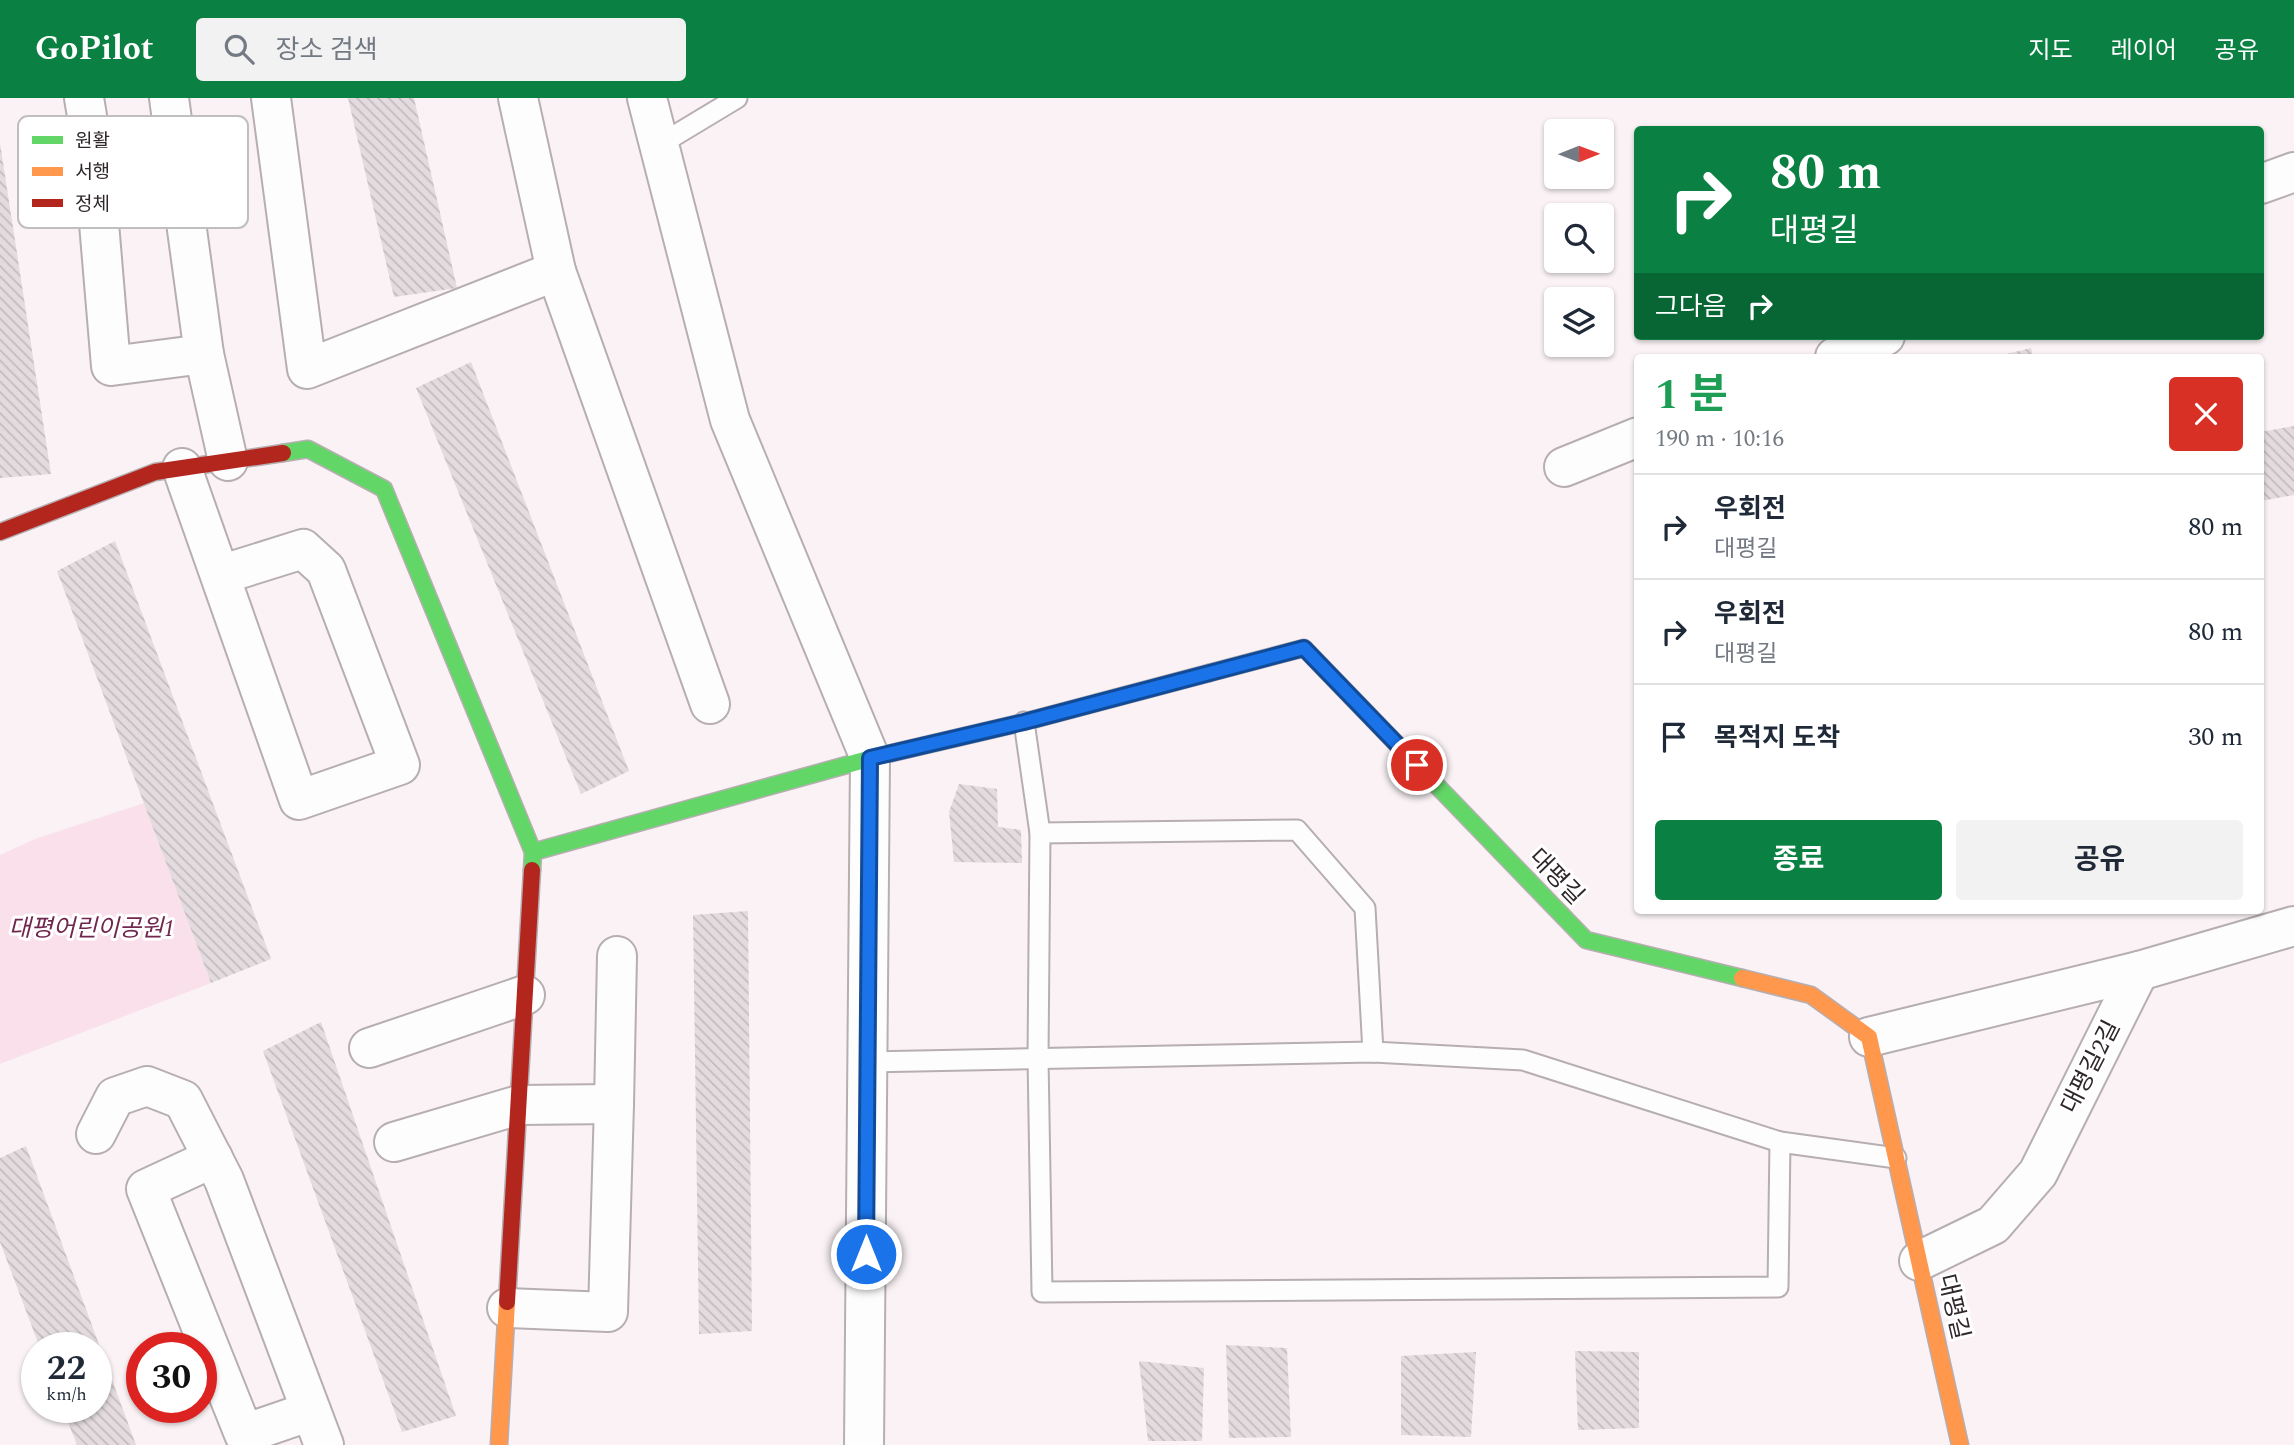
<!DOCTYPE html>
<html lang="ko">
<meta charset="utf-8">
<style>
:root{--surface:#fff;--page:#f2f2f3;--text:#1f2937;--muted:#747a83;--line:#e0e1e3;--accent:#0b8043}
body{margin:0;font-family:Spectral,"Noto Sans KR",serif;background:var(--page);color:var(--text);height:100vh;display:flex;flex-direction:column;font-size:26px;white-space:nowrap}
*{box-sizing:border-box;margin:0}
p{font-size:23px;color:var(--muted)}
.icon{flex:none;width:38px;height:38px;fill:none;stroke:currentColor;stroke-width:2;stroke-linecap:round;stroke-linejoin:round}
.map{position:relative;flex:1;overflow:hidden}
.side{position:absolute;left:1634px;top:256px;width:630px;height:560px;display:flex;flex-direction:column;background:var(--surface);border-radius:7px;box-shadow:0 2px 5px #0004}
.side>*{flex:none}
.banner{position:absolute;left:1634px;top:28px;width:630px;height:214px;border-radius:7px;box-shadow:0 2px 5px #0004;background:#0b8043;color:#fff;overflow:hidden}
.needle{width:46px;rotate:89deg}
.fabs{position:absolute;left:1544px;top:21px;display:grid;gap:14px}
.fabs a{display:grid;place-items:center;width:70px;height:70px;border-radius:7px;background:var(--surface);box-shadow:0 2px 5px #0004;font-size:35px}
.speed{position:absolute;left:21px;top:1234px;display:flex;gap:14px;font-size:35px;font-weight:700;text-align:center}
.speed>*{display:grid;place-content:center;width:91px;height:91px;border-radius:50%;background:var(--surface);box-shadow:0 2px 5px #0004;line-height:1}
.speed small{font-size:18px;font-weight:400}
.speed .limit{border:10px solid #d22;background:#fff;color:#111}
.pin{position:absolute;display:grid;place-items:center;width:60px;height:60px;color:#fff;margin:-30px;border:4px solid #fff;border-radius:50%;box-shadow:0 2px 7px #0007}
.me{position:absolute;width:77px;margin:-38px;rotate:0deg;stroke-linejoin:round;filter:drop-shadow(0 0 5px #0008)}
.turn{display:flex;align-items:center;gap:24px;height:147px;padding:0 21px;font-size:32px}
.turn .icon{width:91px;height:91px;stroke-width:2.5}
.turn b{display:block;font-size:49px;line-height:60px}
.then{display:flex;align-items:center;height:66px;padding:0 21px;background:#0003;gap:14px;font-size:26px}
.round{display:grid;place-items:center;flex:none;width:74px;height:74px;border-radius:7px;background:var(--page)}
.summary{display:flex;align-items:center;justify-content:space-between;height:119px;padding:0 21px}
h1{font-size:42px;font-weight:700;line-height:52px;color:#1e9e55}
.cta{display:flex;gap:14px;margin-top:auto;padding:14px 21px}
.cta a{flex:1;height:80px;border-radius:7px;background:var(--accent);color:#fff;font-size:28px;font-weight:700;line-height:80px;text-align:center}
.cta a+a{background:var(--page);color:var(--text)}
ul{padding:0;list-style:none}
li{display:flex;align-items:center;gap:21px;height:105px;padding:0 21px;border-top:2px solid var(--line)}
li div{flex:1}
li b{display:block;font-size:26px}
li em{font-style:normal}
header{display:flex;align-items:center;gap:42px;box-sizing:border-box;height:98px;padding:0 35px;background:var(--accent);color:#fff}
header strong{font-size:33px}
nav{display:flex;gap:38px;margin-inline-start:auto;font-size:24px}
.search{width:490px;height:63px;background:var(--page);display:flex;align-items:center;gap:18px;box-sizing:border-box;padding:0 24px;border-radius:7px;color:var(--muted);font-size:26px}
.map>svg:first-child{display:block}
.park{fill:#f9e0eb}
.building{fill:url(#building-back-hatch)}
.lines{fill:none;stroke-linecap:round;stroke-linejoin:round}
.lane-casing{stroke:#b6aeb1;stroke-width:23}
.street-casing{stroke:#b6aeb1;stroke-width:42}
.fast-casing{stroke:#b6aeb1;stroke-width:19}
.slow-casing{stroke:#b6aeb1;stroke-width:19}
.jam-casing{stroke:#b6aeb1;stroke-width:19}
.lane{stroke:#fefdfe;stroke-width:19}
.street{stroke:#fefdfe;stroke-width:38}
.fast{stroke:#63d668;stroke-width:16}
.slow{stroke:#ff974d;stroke-width:16}
.jam{stroke:#b3261e;stroke-width:16}
.route-casing{stroke:#114b97;stroke-width:18}
.route{stroke:#1a73e8;stroke-width:12}
.labels{text-anchor:middle;dominant-baseline:central;stroke-width:6;stroke-linejoin:round;paint-order:stroke}
.street-label{font-size:24px;fill:#30272b;stroke:#fff}
.park-label{font-size:24px;font-style:italic;fill:#70264d;stroke:#fff}
.key{fill:#fff;stroke:#c1bebf;stroke-width:2}
.key-label{font-size:19px;fill:#30272b}
</style>
<header>
<strong>GoPilot</strong>
<div class="search"><svg class="icon" aria-label="search" viewBox="0 0 24 24"><circle cx="10" cy="10" r="6"/><path d="M15 15l6 6"/></svg>장소 검색</div>
<nav><a>지도</a><a>레이어</a><a>공유</a></nav>
</header>
<div class="map">
<svg width="2294" height="1347" viewBox="0 0 2294 1347">
<defs>
<pattern id="building-back-hatch" width="6" height="6" patternUnits="userSpaceOnUse" patternTransform="scale(1.75)"><rect width="6" height="6" fill="#e3dbde"/><path d="M-1 5l2 2M0 0l6 6M5-1l2 2" fill="none" stroke="#c3bcbf"/></pattern>
</defs>
<rect width="100%" height="100%" fill="#faf2f5"/>
<polygon class="park" points="144,705 211,885 0,966 0,757 35,741"/>
<g class="building">
<polygon points="348,0 414,0 457,190 394,199"/>
<polygon points="0,45 51,376 0,380"/>
<polygon points="2031,250 2033,259 1999,259 1999,258"/>
<polygon points="471,264 629,673 581,696 416,290"/>
<polygon points="2294,328 2294,397 2261,403 2261,334"/>
<polygon points="115,443 271,861 211,885 57,473"/>
<polygon points="959,686 997,691 998,729 1021,732 1022,765 954,764 949,714"/>
<polygon points="748,813 752,1233 699,1236 693,817"/>
<polygon points="321,924 456,1318 402,1334 263,953"/>
<polygon points="26,1048 136,1347 77,1347 62,1309 96,1309 96,1250 40,1250 0,1144 0,1060"/>
<polygon points="1226,1247 1287,1250 1291,1339 1229,1340"/>
<polygon points="1575,1253 1639,1254 1639,1330 1578,1332"/>
<polygon points="1476,1254 1471,1339 1401,1337 1401,1258"/>
<polygon points="1139,1263 1204,1270 1202,1343 1148,1343"/>
</g>
<g class="lines">
<defs>
<g id="lane">
<polyline points="659,47 737,0"/>
<polyline points="1024,624 1040,735 1038,960 1042,1194 1778,1189 1780,1044 1896,1060"/>
<polyline points="1040,735 1297,732 1365,810 1373,954"/>
<polyline points="867,964 1373,954 1523,962 1780,1044"/>
</g>
<g id="street">
<polyline points="84,0 93,54 111,268 204,256"/>
<polyline points="169,0 204,256 228,363"/>
<polyline points="271,0 307,271 556,173 710,606"/>
<polyline points="518,0 556,173"/>
<polyline points="647,0 730,322 870,660 864,1347"/>
<polyline points="2261,86 2294,74"/>
<polyline points="1835,259 1885,238"/>
<polyline points="1564,369 1638,339"/>
<polyline points="182,370 299,702 400,667 326,472 303,451 220,477"/>
<polyline points="1869,939 2139,873 2294,828"/>
<polyline points="369,950 525,897"/>
<polyline points="614,1006 617,858"/>
<polyline points="96,1036 115,999 147,988 183,1002 224,1082 324,1347"/>
<polyline points="394,1044 519,1007 614,1006 608,1214 507,1210"/>
<polyline points="213,1060 146,1091 244,1336 311,1313"/>
<polyline points="1919,1163 1993,1127 2038,1075 2139,873"/>
</g>
<g id="fast">
<polyline points="283,355 308,351 384,391 533,754 532,772"/>
<polyline points="1209,575 1304,550 1586,842 1742,880"/>
<polyline points="533,754 879,658"/>
</g>
<g id="slow">
<polyline points="879,658 1024,624 1209,575"/>
<polyline points="1742,880 1811,897 1869,939 1960,1347"/>
<polyline points="499,1347 507,1204"/>
</g>
<g id="jam">
<polyline points="0,434 155,374 283,355"/>
<polyline points="507,1204 532,772"/>
</g>
</defs>
<use href="#lane" class="lane-casing"/>
<use href="#street" class="street-casing"/>
<use href="#fast" class="fast-casing"/>
<use href="#slow" class="slow-casing"/>
<use href="#jam" class="jam-casing"/>
<use href="#lane" class="lane"/>
<use href="#street" class="street"/>
<use href="#fast" class="fast"/>
<use href="#slow" class="slow"/>
<use href="#jam" class="jam"/>
</g>
<g class="lines">
<defs>
<polyline id="route" points="866,1156 870,660 1024,624 1304,550 1417,667"/>
</defs>
<use href="#route" class="route-casing"/>
<use href="#route" class="route"/>
</g>
<g class="labels">
<g class="street-label">
<text transform="translate(1556 779) rotate(46)">대평길</text>
<text transform="translate(2091 969) rotate(-63)">대평길2길</text>
<text transform="translate(1953 1209) rotate(77)">대평길</text>
</g>
<g class="park-label">
<text x="92" y="831">대평어린이공원1</text>
</g>
</g>
<rect x="18" y="18" width="230" height="112" rx="10" class="key"/>
<rect x="32" y="38" width="31" height="8" fill="#63d668"/>
<rect x="32" y="69" width="31" height="9" fill="#ff974d"/>
<rect x="32" y="101" width="31" height="8" fill="#b3261e"/>
<g class="key-label">
<text x="75" y="49">원활</text>
<text x="75" y="80">서행</text>
<text x="75" y="112">정체</text>
</g>
</svg>
<div class="fabs">
<a><svg class="needle" viewBox="-14 -14 28 28"><path d="M0-13l5 13h-10z" fill="#e53935"/><path d="M0 13l5-13h-10z" fill="#747a83"/></svg></a>
<a><svg class="icon" aria-label="search" viewBox="0 0 24 24"><circle cx="10" cy="10" r="6"/><path d="M15 15l6 6"/></svg></a>
<a><svg class="icon" aria-label="layers" viewBox="0 0 24 24"><path d="M12 4l9 5-9 5-9-5zM3 14l9 5 9-5"/></svg></a>
</div>
<div class="speed"><div>22<small>km/h</small></div><div class="limit">30</div></div>
<div class="pin" style="left:1417px;top:667px;background:#d93025"><svg class="icon" aria-label="arrive" viewBox="0 0 24 24"><path d="M6 21V4h12l-3 4 3 4H6"/></svg></div>
<svg class="me" style="left:866px;top:1156px" viewBox="-20 -20 40 40"><circle r="17" fill="#1a73e8" stroke="#fff" stroke-width="3"/><path d="M0-11L8 9 0 5-8 9z" fill="#fff"/></svg>
<div class="banner">
<div class="turn"><svg class="icon" aria-label="right" viewBox="0 0 24 24"><path d="M7 20v-9h11M14 6l5 5-5 5"/></svg><div><b>80 m</b>대평길</div></div>
<div class="then">그다음<svg class="icon" aria-label="right" viewBox="0 0 24 24"><path d="M7 20v-9h11M14 6l5 5-5 5"/></svg></div>
</div>
<section class="side">
<div class="summary"><div><h1>1 분</h1><p>190 m · 10:16</p></div><a class="round" style="background:#d93025;color:#fff"><svg class="icon" aria-label="close" viewBox="0 0 24 24"><path d="M6 6l12 12M18 6L6 18"/></svg></a></div>
<ul>
<li><svg class="icon" aria-label="right" viewBox="0 0 24 24"><path d="M7 20v-9h11M14 6l5 5-5 5"/></svg><div><b>우회전</b><p>대평길</p></div><em>80 m</em></li>
<li><svg class="icon" aria-label="right" viewBox="0 0 24 24"><path d="M7 20v-9h11M14 6l5 5-5 5"/></svg><div><b>우회전</b><p>대평길</p></div><em>80 m</em></li>
<li><svg class="icon" aria-label="arrive" viewBox="0 0 24 24"><path d="M6 21V4h12l-3 4 3 4H6"/></svg><div><b>목적지 도착</b></div><em>30 m</em></li>
</ul>
<div class="cta"><a>종료</a><a>공유</a></div>
</section>
</div>
